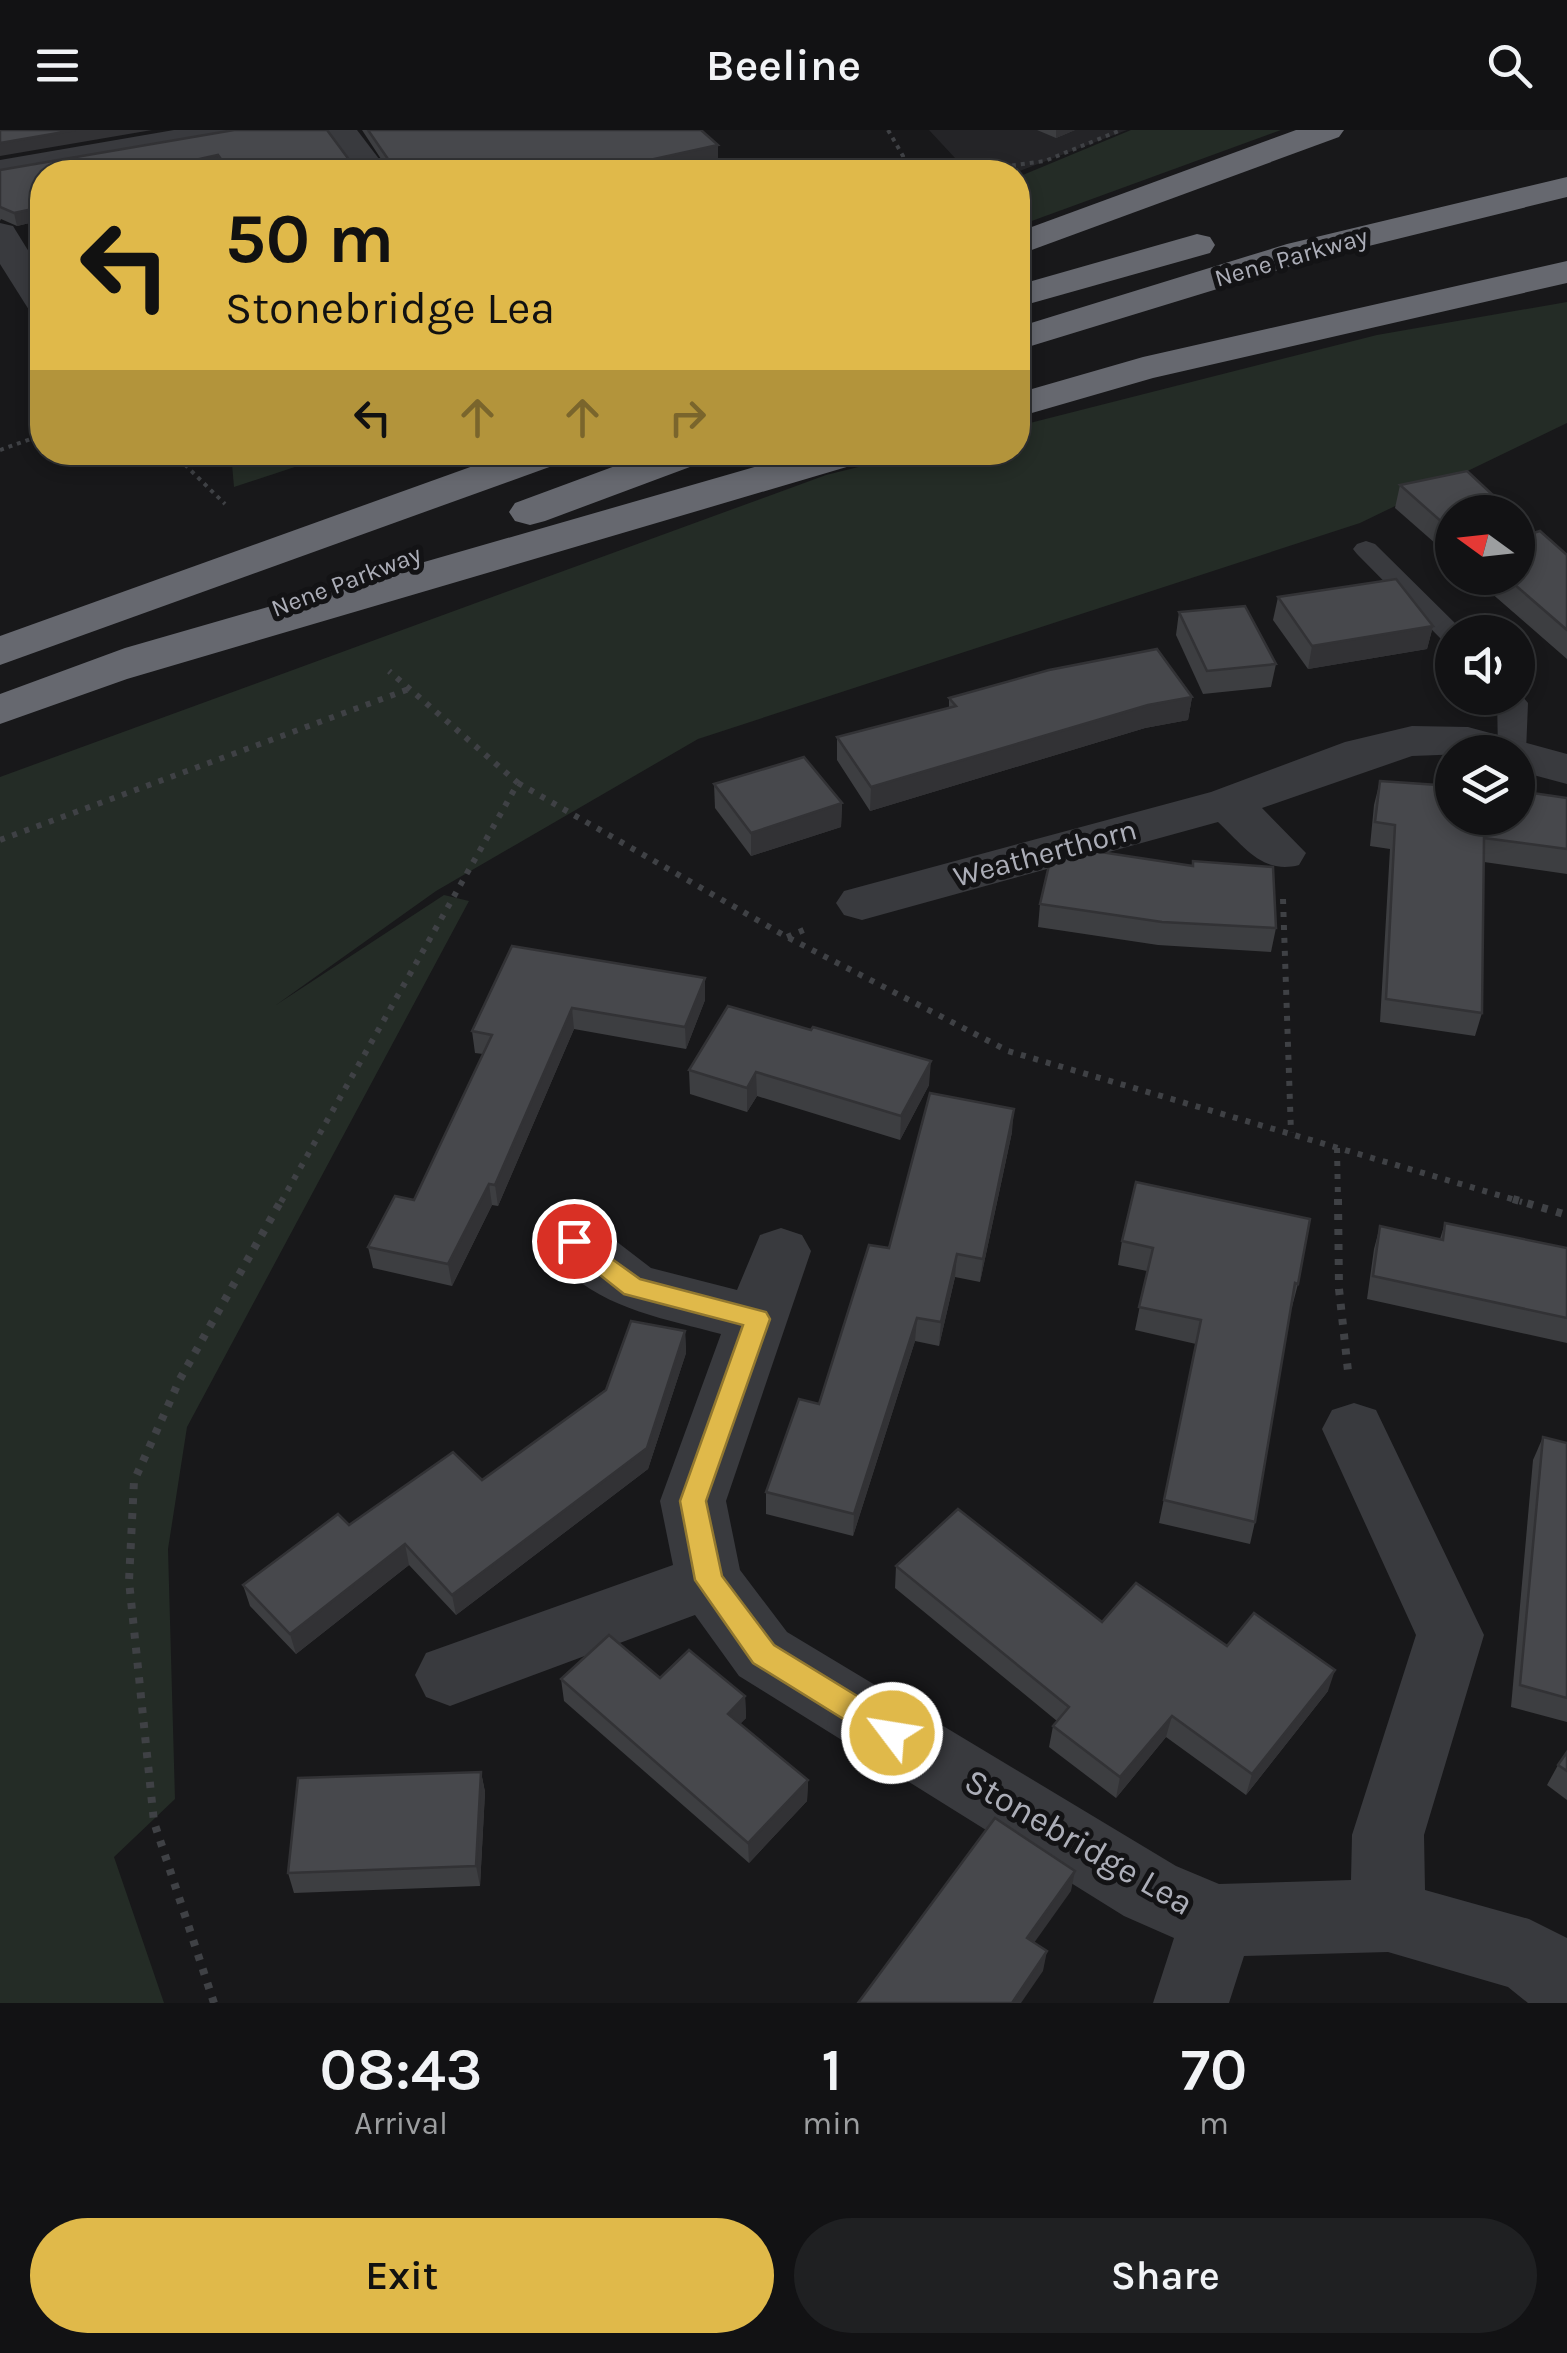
<!DOCTYPE html>
<style>
:root{--surface:#121214;--page:#1f2022;--text:#f1f3f6;--muted:#9c9ea0;--line:#313234;--accent:#e0b94a}
body{margin:0;font-family:Karla,sans-serif;background:var(--page);color:var(--text);height:100vh;display:flex;flex-direction:column;font-size:38px;white-space:nowrap}
*{box-sizing:border-box;margin:0}
p{font-size:32px;color:var(--muted)}
.icon{flex:none;width:55px;height:55px;fill:none;stroke:currentColor;stroke-width:2;stroke-linecap:round;stroke-linejoin:round}
.map{position:relative;height:1873px;overflow:hidden}
.drawer{display:flex;flex-direction:column;background:var(--surface);flex:1}
.drawer>*{flex:none}
.banner{position:absolute;left:30px;top:30px;width:1000px;height:305px;border-radius:40px;box-shadow:0 5px 15px #0003,0 0 0 2px var(--line);background:#e0b94a;color:#111;overflow:hidden}
.needle{width:65px;rotate:285deg}
.fabs{position:absolute;left:1435px;top:365px;display:grid;gap:20px}
.fabs a{display:grid;place-items:center;width:100px;height:100px;border-radius:50%;background:var(--surface);box-shadow:0 5px 15px #0003,0 0 0 2px var(--line);font-size:50px}
.pin{position:absolute;display:grid;place-items:center;width:85px;height:85px;color:#fff;margin:-42px;border:5px solid #fff;border-radius:50%;box-shadow:0 2px 10px #0007}
.me{position:absolute;width:110px;margin:-55px;rotate:301deg;stroke-linejoin:round;filter:drop-shadow(0 0 8px #0008)}
.turn{display:flex;align-items:center;gap:35px;height:210px;padding:0 30px;font-size:45px}
.turn .icon{width:130px;height:130px;stroke-width:2.5}
.turn b{display:block;font-size:70px;line-height:85px}
.lanes{display:flex;align-items:center;height:95px;padding:0 30px;background:#0003;justify-content:center;gap:50px;direction:ltr}
.lanes .off{opacity:.35}
.eta{display:flex;justify-content:space-evenly;align-items:center;height:170px;text-align:center}
.eta b{font-size:60px;font-weight:600;line-height:70px}
.primary-button{display:flex;gap:20px;margin-top:auto;padding:20px 30px}
.primary-button a{flex:1;height:115px;border-radius:60px;background:var(--accent);color:#111;font-size:40px;font-weight:600;line-height:115px;text-align:center}
.primary-button a+a{background:var(--page);color:var(--text)}
header{display:flex;justify-content:space-between;align-items:center;height:130px;padding:0 30px;background:var(--surface);font-size:45px;font-weight:600}
.map>svg:first-child{display:block}
.built{fill:#242427}
.green{fill:#242c26}
.lines{fill:none;stroke-linecap:round;stroke-linejoin:round}
.path-far2{stroke:#3f4145;stroke-width:4;stroke-dasharray:4 5;stroke-linecap:butt}
.path-far1{stroke:#3f4145;stroke-width:6;stroke-dasharray:5 8;stroke-linecap:butt}
.path{stroke:#3f4145;stroke-width:8;stroke-dasharray:6 9;stroke-linecap:butt}
.lane{fill:#393a3e;fill-rule:evenodd}
.street{fill:#393a3e;fill-rule:evenodd}
.highway{fill:#66686f;fill-rule:evenodd}
.wall{fill:#3d3e41}
.shaded-wall{fill:#323235}
.building{fill:#47484c;stroke:#323235;stroke-width:2.5}
.route{fill:#e0b94a;stroke:#927830;stroke-width:2.5}
.labels{text-anchor:middle;dominant-baseline:central;stroke-width:10;stroke-linejoin:round;paint-order:stroke}
.far-street-label{font-size:25px;fill:#acaeb8;stroke:#131315}
.street-label{font-size:30px;fill:#acaeb8;stroke:#131315}
.near-street-label{font-size:35px;fill:#acaeb8;stroke:#131315}
</style>
<header><svg class="icon" aria-label="menu" viewBox="0 0 24 24"><path d="M4 6h16M4 12h16M4 18h16"/></svg>Beeline<svg class="icon" aria-label="search" viewBox="0 0 24 24"><circle cx="10" cy="10" r="6"/><path d="M15 15l6 6"/></svg></header>
<div class="map">
<svg width="1567" height="1873" viewBox="0 0 1567 1873">
<rect width="100%" height="100%" fill="#18181a"/>
<polygon class="built" points="929,0 1127,0 1017,42 968,42"/>
<g class="green">
<polygon points="1131,0 1281,0 1018,96 1018,47"/>
<polygon points="1567,172 1567,293 1360,393 698,609 436,761 276,875 444,765 469,771 187,1297 168,1419 175,1669 114,1727 164,1873 0,1873 0,647 826,345 915,323 1018,322 1018,296 1377,205"/>
<polygon points="263,322 337,322 337,323 234,357 232,334"/>
</g>
<g class="lines">
<g class="path-far2">
<polyline points="888,0 903,26 905,42"/>
<polyline points="904,36 1001,37 1045,31 1121,0"/>
<polyline points="0,320 42,305"/>
<polyline points="172,322 225,374"/>
</g>
<g class="path-far1">
<polyline points="518,653 787,807 1008,921 1522,1072"/>
<polyline points="0,710 409,559"/>
<polyline points="1283,769 1291,1003"/>
<polyline points="787,807 811,797"/>
<polyline points="1337,1018 1338,1072"/>
<polyline points="281,1072 518,653 389,541"/>
</g>
<g class="path">
<polyline points="1338,1069 1339,1159 1348,1241"/>
<polyline points="1513,1069 1567,1085"/>
<polyline points="214,1873 154,1692 129,1451 134,1351 180,1249 282,1069"/>
</g>
<g class="lane">
<polygon points="1366,411 1375,414 1464,502 1452,502 1452,513 1443,511 1357,424 1353,419 1357,414"/>
<polygon points="1518,561 1528,573 1526,622 1518,629 1518,622 1498,622 1497,568 1518,568"/>
</g>
<g class="street">
<polygon points="174,0 250,0 245,7 233,10 0,50 0,30"/>
<polygon points="323,0 357,0 389,42 355,42"/>
<polygon points="769,28 781,31 786,38 783,42 733,42 738,35"/>
<polygon points="0,93 13,96 42,143 42,183 29,180 0,134"/>
<path d="M1412,596L1468,597L1567,624V654L1518,641V622L1412,626L1262,678L1306,723L1299,735C1262,745 1243,715 1218,692L862,790L844,785L836,773L844,761L1211,662L1345,612Z"/>
<path d="M574,1088L595,1095L651,1138L737,1160L760,1105L781,1098L802,1105L811,1121L726,1371L740,1440L787,1502L1176,1736L1219,1754L1351,1750L1352,1705L1416,1505L1322,1299L1332,1280L1354,1273L1376,1280L1484,1505L1424,1705L1425,1760L1529,1789L1567,1808V1873H1528L1508,1857L1388,1822L1244,1826L1229,1873H1153L1174,1808L1124,1786L739,1546L695,1485L450,1576L426,1567L415,1545L426,1523L673,1435L660,1371L721,1204C658,1187 579,1175 544,1111L553,1095Z"/>
</g>
<g class="highway">
<polygon points="1296,0 1344,0 1339,7 1018,125 1018,102"/>
<polygon points="1567,47 1567,67 1312,130 1018,220 1018,197 1287,114"/>
<polygon points="1197,104 1210,107 1215,115 1210,123 1018,177 1018,155"/>
<polygon points="1567,131 1567,153 1153,248 1018,287 1018,263 1143,227"/>
<polygon points="512,322 572,322 566,331 0,535 0,506"/>
<polygon points="653,322 712,322 706,331 545,391 530,395 515,391 509,382 515,373"/>
<polygon points="807,322 873,322 867,331 127,549 0,594 0,564 125,518"/>
</g>
</g>
<g class="wall">
<polygon points="234,0 350,31 383,32 362,0 701,0 718,15 718,28 654,42 223,42 220,38 42,42 42,90 17,96 1,89 0,91 0,40"/>
<polygon points="1037,0 1075,0 1056,8"/>
<polygon points="1400,355 1452,382 1452,428 1395,378"/>
<polygon points="1533,403 1567,425 1567,529 1474,448 1518,448"/>
<polygon points="1278,467 1433,496 1427,519 1308,539 1273,490"/>
<polygon points="1179,482 1276,534 1271,557 1203,564 1176,505"/>
<polygon points="1192,567 1188,590 1145,598 870,681 837,630 837,607 949,578 949,568"/>
<polygon points="1380,651 1567,668 1567,744 1484,732 1482,883 1475,906 1380,892 1390,719 1370,716 1374,675"/>
<polygon points="714,654 842,673 841,697 751,726 715,678"/>
<polygon points="1040,774 1276,798 1271,822 1158,815 1038,797"/>
<polygon points="705,848 705,870 686,919 574,899 498,1076 492,1075 452,1156 373,1138 368,1117 414,1070 483,924 475,923 472,901"/>
<polygon points="728,876 929,955 900,1010 757,966 747,982 690,964 689,940"/>
<polygon points="1012,1002 980,1152 955,1147 939,1216 915,1211 853,1406 766,1384 766,1362 819,1274 889,1118"/>
<polygon points="1445,1093 1567,1118 1567,1213 1367,1169 1374,1119 1380,1096 1440,1109"/>
<polygon points="1122,1111 1298,1154 1292,1177 1291,1177 1255,1392 1250,1414 1159,1393 1196,1214 1135,1200 1147,1141 1118,1135"/>
<polygon points="685,1201 686,1223 648,1339 456,1485 409,1435 296,1524 250,1476 243,1455 349,1395 482,1350"/>
<polygon points="1543,1307 1567,1313 1567,1592 1511,1577 1533,1330"/>
<polygon points="896,1436 1102,1492 1227,1516 1328,1561 1246,1665 1166,1607 1116,1668 1049,1617 1053,1596 1057,1591 895,1458"/>
<polygon points="660,1548 745,1566 746,1588 740,1594 808,1650 807,1671 749,1733 564,1571 561,1549"/>
<polygon points="1567,1622 1567,1670 1547,1655 1558,1635"/>
<polygon points="481,1642 485,1662 480,1756 294,1763 288,1743"/>
</g>
<g class="shaded-wall">
<polygon points="75,0 152,0 0,26 0,13"/>
<polygon points="1056,0 1075,0 1056,8"/>
<polygon points="718,15 718,28 654,42 595,42"/>
<polygon points="218,25 220,38 202,42 141,42"/>
<polygon points="527,33 528,42 482,42"/>
<polygon points="42,77 42,90 17,96 14,83"/>
<polygon points="1433,496 1427,519 1308,539 1312,516"/>
<polygon points="1192,567 1188,590 1145,598 870,681 871,657 1148,575"/>
<polygon points="842,673 841,697 751,726 751,703"/>
<polygon points="705,848 705,870 686,919 685,897"/>
<polygon points="572,878 574,899 498,1076 495,1055"/>
<polygon points="931,931 929,955 900,1010 901,986"/>
<polygon points="756,942 757,966 747,982 747,958"/>
<polygon points="1014,979 1012,1002 980,1152 983,1129"/>
<polygon points="489,1054 492,1075 452,1156 448,1134"/>
<polygon points="957,1124 955,1147 939,1216 941,1192"/>
<polygon points="917,1188 915,1211 853,1406 854,1384"/>
<polygon points="685,1201 686,1223 648,1339 456,1485 452,1465"/>
<polygon points="405,1414 409,1435 296,1524 290,1504"/>
<polygon points="1335,1540 1328,1561 1246,1665 1252,1644"/>
<polygon points="745,1566 746,1588 728,1605 728,1584"/>
<polygon points="1172,1586 1166,1607 1116,1668 1120,1647"/>
<polygon points="481,1642 485,1662 480,1756 476,1736"/>
<polygon points="808,1650 807,1671 749,1733 748,1713"/>
<polygon points="1075,1741 1071,1761 1024,1827 1027,1808"/>
<polygon points="1047,1821 1043,1841 1021,1873 1012,1873"/>
</g>
<g class="building">
<polygon points="0,0 75,0 0,13"/>
<polygon points="234,0 327,0 350,31 390,32 368,0 701,0 718,15 595,42 537,42 527,33 482,42 230,42 218,25 141,42 42,42 42,77 14,83 0,77 0,40"/>
<polygon points="1467,341 1511,382 1452,382 1452,401 1400,355"/>
<polygon points="1518,389 1533,403 1540,401 1567,425 1567,500 1507,448 1518,448"/>
<polygon points="1396,449 1433,496 1312,516 1278,467"/>
<polygon points="1245,476 1276,534 1207,541 1179,482"/>
<polygon points="1157,519 1192,567 1148,575 871,657 837,607 956,576 949,568 1049,540"/>
<polygon points="804,627 842,673 751,703 714,654"/>
<polygon points="1380,651 1452,656 1452,688 1518,688 1518,661 1567,668 1567,719 1484,708 1482,883 1386,869 1395,695 1375,692"/>
<polygon points="1061,716 1193,736 1193,731 1273,737 1276,798 1162,792 1040,774 1053,718"/>
<polygon points="512,816 705,848 685,897 572,878 495,1055 489,1054 448,1134 368,1117 395,1066 414,1070 492,905 472,901"/>
<polygon points="728,876 811,900 813,897 931,931 901,986 756,942 747,958 689,940"/>
<polygon points="930,963 1014,979 983,1129 957,1124 941,1192 917,1188 854,1384 766,1362 799,1269 819,1274 869,1115 889,1118"/>
<polygon points="1136,1052 1310,1089 1298,1154 1295,1153 1255,1392 1164,1370 1201,1190 1139,1177 1153,1118 1122,1111"/>
<polygon points="1445,1093 1567,1118 1567,1188 1373,1146 1380,1096 1443,1110"/>
<polygon points="631,1191 685,1201 647,1318 452,1465 405,1414 290,1504 243,1455 338,1384 349,1395 453,1322 482,1350 606,1260"/>
<polygon points="1543,1307 1567,1313 1567,1568 1520,1555"/>
<polygon points="958,1379 1102,1492 1136,1453 1227,1516 1254,1483 1335,1540 1252,1644 1172,1586 1120,1647 1053,1596 1069,1577 896,1436"/>
<polygon points="609,1505 660,1548 689,1520 745,1566 728,1584 808,1650 748,1713 561,1549"/>
<polygon points="1567,1622 1567,1641 1558,1635"/>
<polygon points="481,1642 476,1736 288,1743 298,1648"/>
<polygon points="995,1688 1075,1741 1027,1808 1047,1821 1012,1873 858,1873"/>
</g>
<polygon class="route" points="574,1102 640,1149 766,1182 770,1189 706,1371 722,1446 774,1515 903,1594 907,1603 903,1613 892,1617 882,1613 753,1533 695,1450 680,1371 743,1195 624,1164 566,1118 562,1111 566,1104"/>
<g class="labels">
<g class="far-street-label">
<text transform="translate(1291 127) rotate(-16)">Nene Parkway</text>
<text transform="translate(346 451) rotate(-21)">Nene Parkway</text>
</g>
<g class="street-label">
<text transform="translate(1045 723) rotate(-15)">Weatherthorn</text>
</g>
<g class="near-street-label">
<text transform="translate(1079 1712) rotate(30)">Stonebridge Lea</text>
</g>
</g>
</svg>
<div class="fabs">
<a><svg class="needle" viewBox="-14 -14 28 28"><path d="M0-13l5 13h-10z" fill="#e53935"/><path d="M0 13l5-13h-10z" fill="#9c9ea0"/></svg></a>
<a><svg class="icon" aria-label="sound" viewBox="0 0 24 24"><path d="M4 9h4l5-4v14l-5-4H4zM17 9q2 3 0 6"/></svg></a>
<a><svg class="icon" aria-label="layers" viewBox="0 0 24 24"><path d="M12 4l9 5-9 5-9-5zM3 14l9 5 9-5"/></svg></a>
</div>
<div class="pin" style="left:574px;top:1111px;background:#d93025"><svg class="icon" aria-label="arrive" viewBox="0 0 24 24"><path d="M6 21V4h12l-3 4 3 4H6"/></svg></div>
<svg class="me" style="left:892px;top:1603px" viewBox="-20 -20 40 40"><circle r="17" fill="#e0b94a" stroke="#fff" stroke-width="3"/><path d="M0-11L8 9 0 5-8 9z" fill="#fff"/></svg>
<div class="banner">
<div class="turn"><svg class="icon" aria-label="left" viewBox="0 0 24 24"><path d="M17 20v-9H6M10 6l-5 5 5 5"/></svg><div><b>50 m</b>Stonebridge Lea</div></div>
<div class="lanes"><svg class="icon" aria-label="left" viewBox="0 0 24 24"><path d="M17 20v-9H6M10 6l-5 5 5 5"/></svg><svg class="icon off" aria-label="ahead" viewBox="0 0 24 24"><path d="M12 20V5M6 11l6-6 6 6"/></svg><svg class="icon off" aria-label="ahead" viewBox="0 0 24 24"><path d="M12 20V5M6 11l6-6 6 6"/></svg><svg class="icon off" aria-label="right" viewBox="0 0 24 24"><path d="M7 20v-9h11M14 6l5 5-5 5"/></svg></div>
</div>
</div>
<section class="drawer">
<div class="eta">
<div><b>08:43</b><p>Arrival</p></div>
<div><b>1</b><p>min</p></div>
<div><b>70</b><p>m</p></div>
</div>
<div class="primary-button"><a>Exit</a><a>Share</a></div>
</section>
